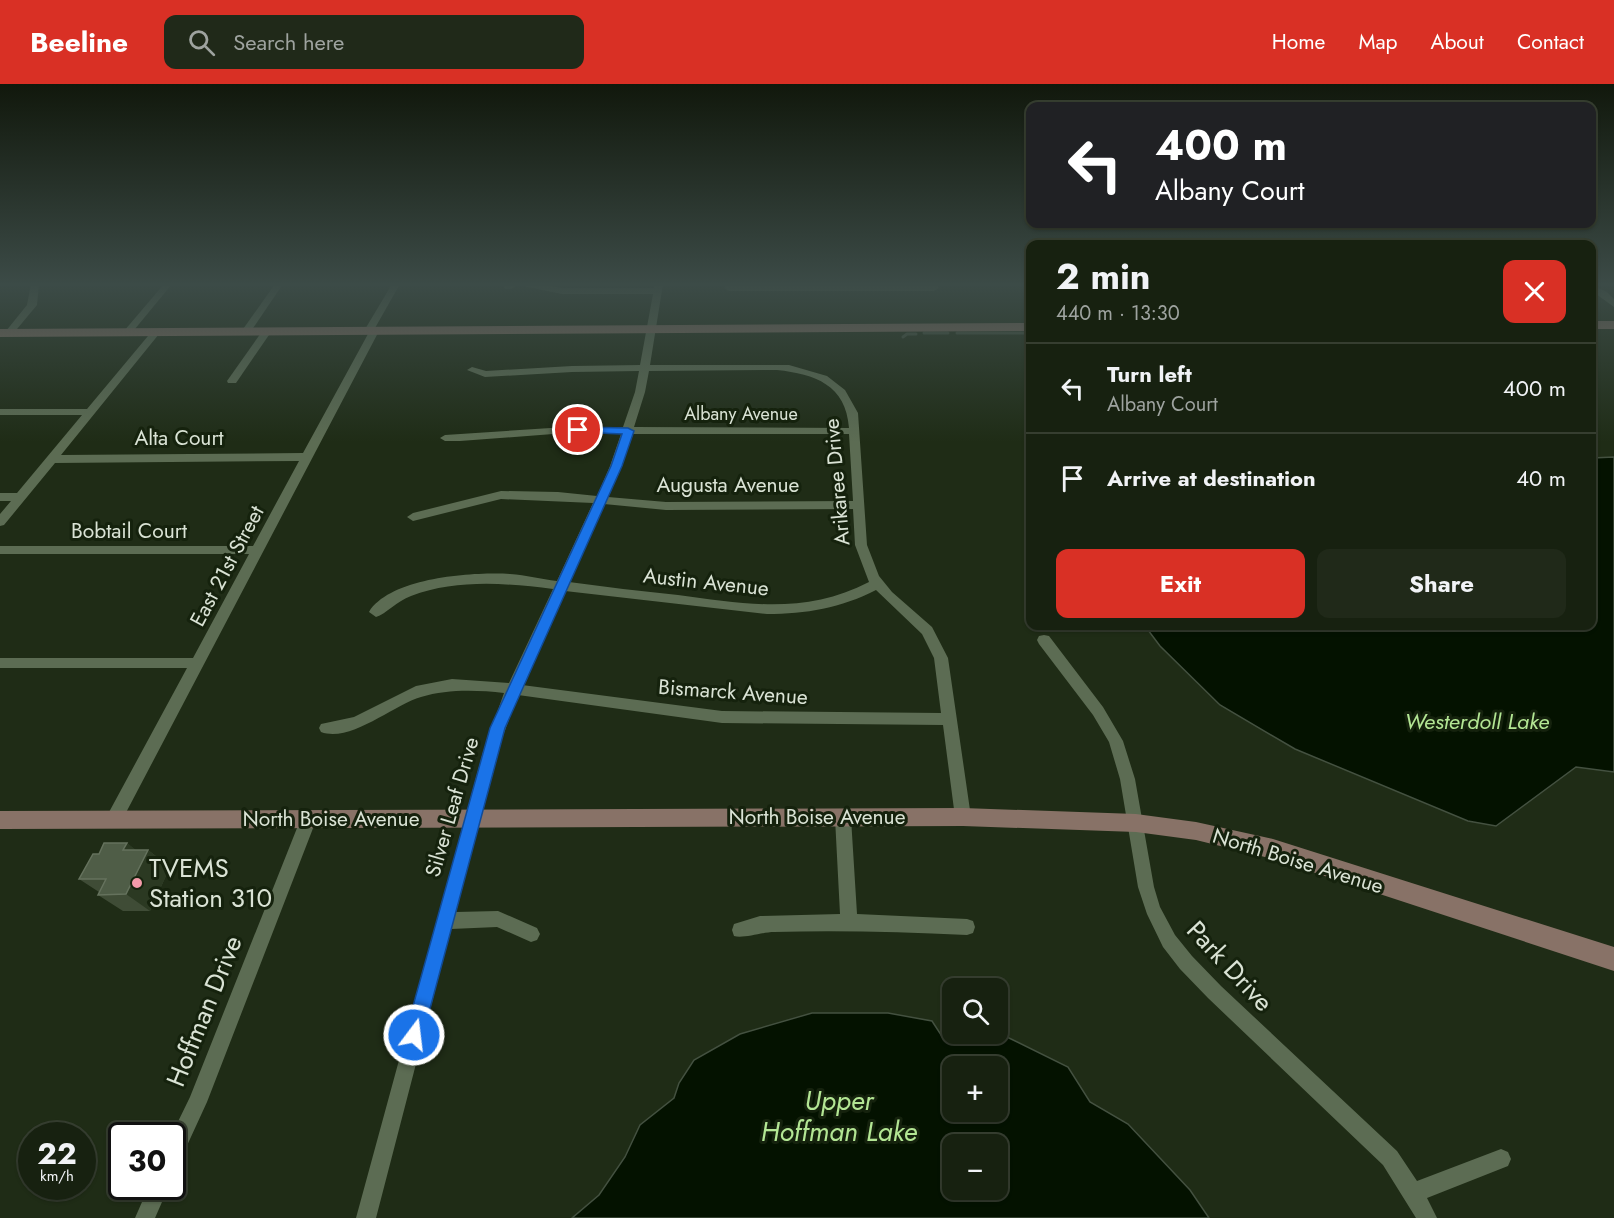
<!DOCTYPE html>
<meta charset="utf-8">
<style>
:root{--surface:#172110;--page:#202919;--text:#f1f3f6;--muted:#9ea39f;--line:#363e30;--accent:#d93025}
body{margin:0;font-family:Jost,sans-serif;background:var(--page);color:var(--text);height:100vh;display:flex;flex-direction:column;font-size:22px;white-space:nowrap}
*{box-sizing:border-box;margin:0}
p{font-size:20px;color:var(--muted)}
.icon{flex:none;width:33px;height:33px;fill:none;stroke:currentColor;stroke-width:2;stroke-linecap:round;stroke-linejoin:round}
.map{position:relative;flex:1;overflow:hidden}
.details{position:absolute;left:1026px;top:156px;width:570px;height:390px;display:flex;flex-direction:column;background:var(--surface);border-radius:12px;box-shadow:0 2px 4px #0004,0 0 0 2px var(--line)}
.details>*{flex:none}
.hud{position:absolute;left:1026px;top:18px;width:570px;height:126px;border-radius:12px;box-shadow:0 2px 4px #0004,0 0 0 2px var(--line);background:#202124;color:#fff;overflow:hidden}
.tools{position:absolute;left:942px;top:894px;display:grid;gap:12px}
.tools a{display:grid;place-items:center;width:66px;height:66px;border-radius:12px;background:var(--surface);box-shadow:0 2px 4px #0004,0 0 0 2px var(--line);font-size:30px}
.speed{position:absolute;left:18px;top:1038px;display:flex;gap:12px;font-size:30px;font-weight:700;text-align:center}
.speed>*{display:grid;place-content:center;width:78px;height:78px;border-radius:50%;background:var(--surface);box-shadow:0 2px 4px #0004,0 0 0 2px var(--line);line-height:1}
.speed small{font-size:15px;font-weight:400}
.speed .limit{border:3px solid #111;border-radius:9px;background:#fff;color:#111}
.pin{position:absolute;display:grid;place-items:center;width:51px;height:51px;color:#fff;margin:-26px;border:3px solid #fff;border-radius:50%;box-shadow:0 2px 6px #0007}
.me{position:absolute;width:66px;margin:-33px;rotate:15deg;stroke-linejoin:round;filter:drop-shadow(0 0 4px #0008)}
.turn{display:flex;align-items:center;gap:21px;height:126px;padding:0 30px;font-size:27px}
.turn .icon{width:78px;height:78px;stroke-width:2.5}
.turn b{display:block;font-size:42px;line-height:51px}
.round{display:grid;place-items:center;flex:none;width:63px;height:63px;border-radius:12px;background:var(--page)}
.head{display:flex;align-items:center;justify-content:space-between;height:102px;padding:0 30px}
h1{font-size:36px;font-weight:700;line-height:45px}
.primary-button{display:flex;gap:12px;margin-top:auto;padding:12px 30px}
.primary-button a{flex:1;height:69px;border-radius:12px;background:var(--accent);color:#fff;font-size:24px;font-weight:700;line-height:69px;text-align:center}
.primary-button a+a{background:var(--page);color:var(--text)}
ul{padding:0;list-style:none}
li{display:flex;align-items:center;gap:18px;height:90px;padding:0 30px;border-top:2px solid var(--line)}
li div{flex:1}
li b{display:block;font-size:22px}
li em{font-style:normal}
header{display:flex;align-items:center;gap:36px;box-sizing:border-box;height:84px;padding:0 30px;background:var(--accent);color:#fff}
header strong{font-size:28px}
nav{display:flex;gap:33px;margin-inline-start:auto;font-size:21px}
.search{width:420px;height:54px;background:var(--page);display:flex;align-items:center;gap:15px;box-sizing:border-box;padding:0 21px;border-radius:12px;color:var(--muted);font-size:22px}
.map>svg:first-child{display:block}
.water{fill:#041200;stroke:#445140;stroke-width:1.5;fill-rule:evenodd}
.lines{fill:none;stroke-linecap:round;stroke-linejoin:round}
.stream{stroke:#445140;stroke-width:3}
.street{fill:#5c6c53;fill-rule:evenodd}
.secondary{fill:#887267;fill-rule:evenodd}
.wall{fill:#3f4c36}
.shaded-wall{fill:#2b3922}
.building{fill:#4f5d47;stroke:#65725d;stroke-width:1.5}
.route{fill:#1a73e8;stroke:#114b97;stroke-width:1.5}
.poi-dot{fill:#f39aa9;stroke:#15220d;stroke-width:2}
.labels{text-anchor:middle;dominant-baseline:central;stroke-width:6;stroke-linejoin:round;paint-order:stroke}
.far-street-label{font-size:18px;fill:#dae3d5;stroke:#15220d}
.street-label{font-size:21px;fill:#dae3d5;stroke:#15220d}
.water-label{font-size:22px;font-style:italic;fill:#b3e694;stroke:#15220d}
.near-poi-label{font-size:26px;fill:#dae3d5;stroke:#15220d;text-anchor:start}
.near-street-label{font-size:26px;fill:#dae3d5;stroke:#15220d}
.near-water-label{font-size:27px;font-style:italic;fill:#b3e694;stroke:#15220d}
</style>
<header>
<strong>Beeline</strong>
<div class="search"><svg class="icon" aria-label="search" viewBox="0 0 24 24"><circle cx="10" cy="10" r="6"/><path d="M15 15l6 6"/></svg>Search here</div>
<nav><a>Home</a><a>Map</a><a>About</a><a>Contact</a></nav>
</header>
<div class="map">
<svg width="1614" height="1134" viewBox="0 0 1614 1134">
<rect width="100%" height="100%" fill="#1f2c16"/>
<g class="water">
<polygon points="1614,373 1614,688 1576,683 1496,742 1468,737 1295,665 1220,621 1160,562 1145,542 1592,542 1592,374"/>
<path d="M812,929H888L932,937L943,954L952,948L994,950L1007,953L1068,983L1090,1018L1128,1040L1190,1106L1209,1134H572L599,1111L625,1073L640,1041L674,1014L679,999L694,976L740,950ZM952,982H998V1028H952ZM952,1060H998V1106H952Z"/>
</g>
<g class="lines">
<g class="stream">
<polyline points="924,249 948,249"/>
<polyline points="957,249 1030,249"/>
<polyline points="903,253 907,250 916,250"/>
</g>
<g class="street">
<polygon points="31,200 39,200 37,221 12,251 6,251 6,247 27,221"/>
<polygon points="164,200 172,200 130,251 124,251 124,247"/>
<polygon points="275,200 283,200 249,250 243,250 241,248"/>
<polygon points="392,200 400,200 375,244 379,247 120,740 114,742 108,740 106,735 108,730 187,584 0,584 0,574 193,574 249,470 0,470 0,462 253,462 299,377 55,379 4,441 0,442 0,430 11,417 0,417 0,409 17,409 82,331 0,331 0,325 87,325 153,246 159,246 159,250 61,371 303,369 368,250 364,247"/>
<polygon points="508,200 519,200 511,205 505,205 504,203"/>
<path d="M522,200H538L562,204H654L655,200H663L650,281H789L827,292L845,306L858,329L867,461L879,492L892,508L932,543L948,574L971,733L969,738L963,740L957,738L955,733L943,641L722,639L518,611L497,668L456,828L498,827L537,844L540,850L537,856L531,858L497,843L451,845L376,1134H356L483,668L504,609C477,606 447,605 421,613C393,621 351,659 321,648L319,644L321,640L354,633L416,602L452,595L509,599L553,505C506,499 456,495 411,512C397,517 386,530 376,533L369,528C391,493 473,488 510,490C526,491 541,495 557,497L593,419L501,415L413,437L407,433L413,429L501,407L558,408L597,412L610,382L621,350L566,349L460,357H445L440,354L445,351L566,343H623L635,308L639,287L572,288L485,293L467,286L472,283L486,287L572,282L640,281L653,210H562L523,202ZM777,286C815,290 846,301 849,344L634,343L645,308L649,287ZM632,350H849L853,417L666,418L608,413L622,382ZM604,420L666,426L853,425L855,461L869,498C806,531 745,520 678,511C641,507 605,503 569,498ZM876,506L922,550L934,574L941,629L722,627L522,601L565,507L767,530C806,530 841,524 876,506Z"/>
<polygon points="726,200 734,201 937,200 939,204 934,207 729,207 724,204"/>
<polygon points="1592,201 1607,208 1614,215 1614,223 1592,207"/>
<polygon points="263,246 271,248 236,299 228,299 227,297"/>
<polygon points="1044,551 1049,552 1103,623 1123,657 1135,695 1154,803 1160,823 1175,851 1192,872 1221,902 1397,1067 1417,1097 1501,1065 1508,1068 1511,1075 1508,1082 1427,1114 1437,1134 1416,1134 1383,1081 1208,914 1180,885 1163,863 1147,830 1138,803 1120,695 1109,658 1093,631 1039,560 1037,556 1039,552"/>
<polygon points="309,727 315,729 317,734 207,1018 179,1079 172,1082 171,1052 190,1013 301,734 303,729"/>
<path d="M843,727L849,729L851,734L857,830L967,835L973,837L975,843L973,849L967,851C902,848 839,846 774,848C762,848 743,855 734,852L732,846L734,840L760,832L840,830L835,734L837,729Z"/>
<polygon points="149,1102 169,1102 155,1134 135,1134"/>
</g>
<g class="secondary">
<rect x="1592" y="237" width="22" height="8"/>
<polygon points="1030,239 1030,247 0,253 0,245"/>
<polygon points="963,724 1136,730 1196,738 1273,755 1614,863 1614,887 1273,775 1196,756 1136,748 963,742 0,745 0,727"/>
</g>
</g>
<polygon class="wall" points="127,759 135,766 148,766 170,783 150,827 123,827 98,811 99,808 79,795 99,770"/>
<polygon class="shaded-wall" points="127,759 145,773 148,766 170,783 150,827 126,810 123,766"/>
<polygon class="building" points="104,759 127,759 123,766 148,766 126,810 98,811 106,795 79,795 93,770 99,770"/>
<linearGradient id="sky" x2="0" y2="1"><stop stop-color="#11180c"/><stop offset="0.56" stop-color="#3c4b47"/><stop offset="1" stop-color="#3c4b47" stop-opacity="0"/></linearGradient>
<rect width="1614" height="358" fill="url(#sky)"/>
<polygon class="route" points="578,343 628,344 634,347 622,382 505,644 423,951 421,958 414,961 407,958 405,951 490,644 611,382 622,350 574,348 572,346"/>
<circle class="poi-dot" cx="137" cy="799" r="6"/>
<g class="labels">
<g class="far-street-label">
<text x="741" y="330">Albany Avenue</text>
</g>
<g class="street-label">
<text x="179" y="354">Alta Court</text>
<text transform="translate(837 398) rotate(-95)">Arikaree Drive</text>
<text x="728" y="401">Augusta Avenue</text>
<text x="129" y="447">Bobtail Court</text>
<text transform="translate(227 482) rotate(-62)">East 21st Street</text>
<text transform="translate(706 498) rotate(6)">Austin Avenue</text>
<text transform="translate(733 608) rotate(4)">Bismarck Avenue</text>
<text transform="translate(452 723) rotate(-74)">Silver Leaf Drive</text>
<text x="817" y="733">North Boise Avenue</text>
<text x="331" y="735">North Boise Avenue</text>
<text transform="translate(1298 777) rotate(17)">North Boise Avenue</text>
</g>
<g class="water-label">
<text x="1477" y="637">Westerdoll Lake</text>
</g>
<g class="near-poi-label">
<text x="149" y="784">TVEMS<tspan x="149" dy="30">Station 310</tspan></text>
</g>
<g class="near-street-label">
<text transform="translate(1230 882) rotate(47)">Park Drive</text>
<text transform="translate(204 927) rotate(-68)">Hoffman Drive</text>
</g>
<g class="near-water-label">
<text x="839" y="1016">Upper<tspan x="839" dy="31">Hoffman Lake</tspan></text>
</g>
</g>
</svg>
<div class="tools">
<a><svg class="icon" aria-label="search" viewBox="0 0 24 24"><circle cx="10" cy="10" r="6"/><path d="M15 15l6 6"/></svg></a>
<a>+</a>
<a>−</a>
</div>
<div class="speed"><div>22<small>km/h</small></div><div class="limit">30</div></div>
<div class="pin" style="left:578px;top:346px;background:#d93025"><svg class="icon" aria-label="arrive" viewBox="0 0 24 24"><path d="M6 21V4h12l-3 4 3 4H6"/></svg></div>
<svg class="me" style="left:414px;top:951px" viewBox="-20 -20 40 40"><circle r="17" fill="#1a73e8" stroke="#fff" stroke-width="3"/><path d="M0-11L8 9 0 5-8 9z" fill="#fff"/></svg>
<div class="hud">
<div class="turn"><svg class="icon" aria-label="left" viewBox="0 0 24 24"><path d="M17 20v-9H6M10 6l-5 5 5 5"/></svg><div><b>400 m</b>Albany Court</div></div>
</div>
<section class="details">
<div class="head"><div><h1>2 min</h1><p>440 m · 13:30</p></div><a class="round" style="background:#d93025;color:#fff"><svg class="icon" aria-label="close" viewBox="0 0 24 24"><path d="M6 6l12 12M18 6L6 18"/></svg></a></div>
<ul>
<li><svg class="icon" aria-label="left" viewBox="0 0 24 24"><path d="M17 20v-9H6M10 6l-5 5 5 5"/></svg><div><b>Turn left</b><p>Albany Court</p></div><em>400 m</em></li>
<li><svg class="icon" aria-label="arrive" viewBox="0 0 24 24"><path d="M6 21V4h12l-3 4 3 4H6"/></svg><div><b>Arrive at destination</b></div><em>40 m</em></li>
</ul>
<div class="primary-button"><a>Exit</a><a>Share</a></div>
</section>
</div>
